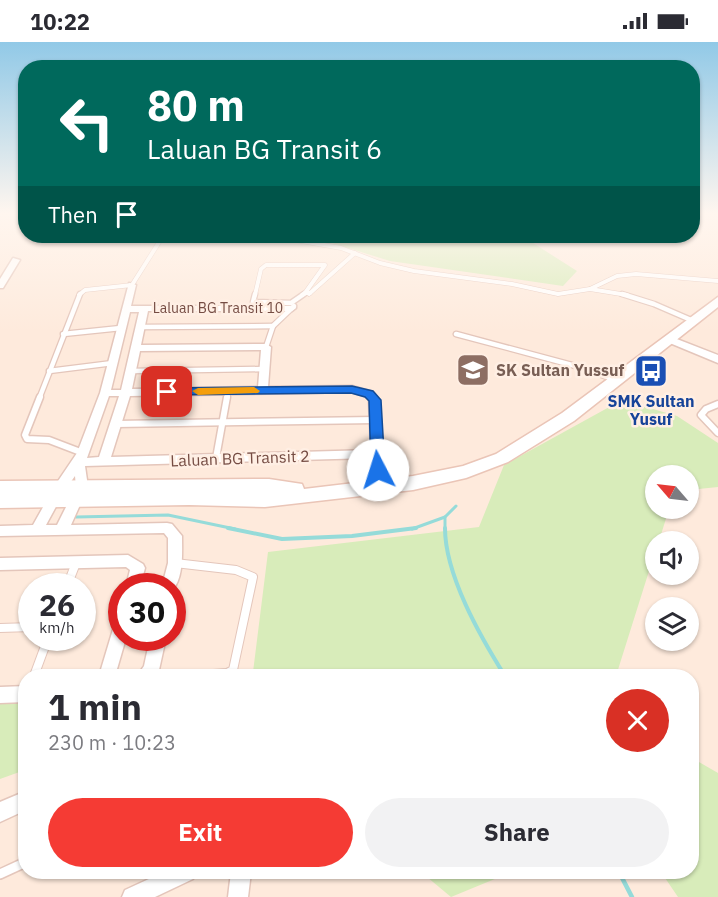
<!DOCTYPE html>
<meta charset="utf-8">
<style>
:root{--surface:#fff;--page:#f2f2f3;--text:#2b2b33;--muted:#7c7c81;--accent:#f53b34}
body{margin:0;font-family:"IBM Plex Sans",sans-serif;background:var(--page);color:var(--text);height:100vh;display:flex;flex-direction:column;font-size:22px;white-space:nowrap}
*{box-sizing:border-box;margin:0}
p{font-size:20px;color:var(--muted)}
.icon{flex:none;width:33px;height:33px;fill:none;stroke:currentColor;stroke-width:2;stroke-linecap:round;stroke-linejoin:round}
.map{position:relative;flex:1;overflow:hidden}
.panel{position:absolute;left:18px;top:627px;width:681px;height:210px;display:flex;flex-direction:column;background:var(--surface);border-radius:24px;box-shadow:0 2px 4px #0004}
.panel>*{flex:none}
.banner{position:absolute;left:18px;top:18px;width:682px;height:183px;border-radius:24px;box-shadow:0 2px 4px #0004;background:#00695c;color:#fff;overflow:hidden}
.needle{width:39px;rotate:298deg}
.controls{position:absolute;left:645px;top:423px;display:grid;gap:12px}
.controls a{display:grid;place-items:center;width:54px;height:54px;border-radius:50%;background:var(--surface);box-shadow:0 2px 4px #0004;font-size:30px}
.speed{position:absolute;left:18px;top:531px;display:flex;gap:12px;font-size:30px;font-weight:700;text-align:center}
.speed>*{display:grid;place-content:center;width:78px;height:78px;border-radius:50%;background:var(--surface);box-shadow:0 2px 4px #0004;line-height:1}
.speed small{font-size:15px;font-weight:400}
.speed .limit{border:9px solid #d22;background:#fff;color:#111}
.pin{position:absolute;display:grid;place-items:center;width:51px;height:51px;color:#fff;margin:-26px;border-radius:12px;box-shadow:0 3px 9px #0006}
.me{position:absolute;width:66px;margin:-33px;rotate:355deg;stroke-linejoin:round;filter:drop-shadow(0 0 4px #0008)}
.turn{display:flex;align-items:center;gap:21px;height:126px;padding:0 30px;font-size:27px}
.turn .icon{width:78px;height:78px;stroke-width:2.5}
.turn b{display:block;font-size:42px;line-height:51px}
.then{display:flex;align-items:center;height:57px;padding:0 30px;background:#0003;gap:12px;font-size:22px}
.round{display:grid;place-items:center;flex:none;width:63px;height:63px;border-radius:32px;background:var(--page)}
.summary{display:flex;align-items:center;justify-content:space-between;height:102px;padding:0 30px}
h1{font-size:36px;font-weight:700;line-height:45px}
.button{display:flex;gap:12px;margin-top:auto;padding:12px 30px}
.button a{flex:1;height:69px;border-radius:36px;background:var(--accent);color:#fff;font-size:24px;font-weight:700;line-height:69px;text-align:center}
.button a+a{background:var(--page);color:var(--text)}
.status{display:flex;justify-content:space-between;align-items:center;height:42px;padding:0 30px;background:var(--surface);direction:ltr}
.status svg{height:16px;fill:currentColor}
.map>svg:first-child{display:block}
.green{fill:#d8ecba}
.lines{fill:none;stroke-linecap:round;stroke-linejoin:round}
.stream-far2{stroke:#95dbd9;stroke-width:3}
.stream-far1{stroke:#95dbd9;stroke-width:4}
.stream{stroke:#95dbd9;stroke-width:4.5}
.service-far4-casing{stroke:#e4c6bb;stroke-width:5}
.service-far3-casing{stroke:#e4c6bb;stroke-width:7}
.service-far2-casing{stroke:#e4c6bb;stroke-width:9}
.service-far1-casing{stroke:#e4c6bb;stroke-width:10}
.service-casing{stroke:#e4c6bb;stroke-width:12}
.minor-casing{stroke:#e4c6bb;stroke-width:3}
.tertiary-casing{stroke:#e4c6bb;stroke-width:3}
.secondary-casing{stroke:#eac5b7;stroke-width:3}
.service-far4{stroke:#fff;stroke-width:4}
.service-far3{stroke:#fff;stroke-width:4.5}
.service-far2{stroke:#fff;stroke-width:6}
.service-far1{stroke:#fff;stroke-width:8}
.service{stroke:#fff;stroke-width:9}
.minor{fill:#fff;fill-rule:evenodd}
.tertiary{fill:#fff;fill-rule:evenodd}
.secondary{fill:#fff;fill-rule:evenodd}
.route{fill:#1a73e8;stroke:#114b97;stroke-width:1.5}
.slow{fill:#f59e0b}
.labels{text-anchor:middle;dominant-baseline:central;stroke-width:5;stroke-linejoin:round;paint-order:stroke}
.far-street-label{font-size:14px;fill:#754c43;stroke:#ffefe4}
.education-label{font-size:16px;font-weight:bold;fill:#785e54;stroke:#ffefe4;text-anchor:start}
.transit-label{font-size:16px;font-weight:bold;fill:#164399;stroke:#ffefe4}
.street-label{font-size:16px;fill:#754c43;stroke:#ffefe4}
</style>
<div class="status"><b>10:22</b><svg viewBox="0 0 49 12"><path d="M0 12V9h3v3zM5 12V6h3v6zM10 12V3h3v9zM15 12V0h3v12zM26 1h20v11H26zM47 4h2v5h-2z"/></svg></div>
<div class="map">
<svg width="718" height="855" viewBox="0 0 718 855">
<rect width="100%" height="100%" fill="#feeadc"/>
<g class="green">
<polygon points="258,194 522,194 577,229 563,244 390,219 332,201 287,194"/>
<polygon points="622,358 677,374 718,401 718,445 689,448 688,434 656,434 656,466 669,467 659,499 656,500 655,510 616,634 247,634 253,630 268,510 479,485 504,423"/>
<polygon points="26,661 25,728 0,737 0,662"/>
<polygon points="692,716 718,731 718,855 678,855 661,830 692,830"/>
<polygon points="421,830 512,830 451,855"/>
</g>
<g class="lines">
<g class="stream-far2">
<polyline points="76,475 168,473 235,487"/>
<polyline points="412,487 445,475"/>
<polyline points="445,487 445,475 456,464"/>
</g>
<g class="stream-far1">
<polyline points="228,486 282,497 352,494 416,486"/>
<path d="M445,486C445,533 480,594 505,634"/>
</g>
<polyline class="stream" points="619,830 632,855"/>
<defs>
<g id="service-far4">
<polyline points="183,194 290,197 341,206 380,221 414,229 512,242 558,252 590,247 627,253"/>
<polyline points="590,247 617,234 636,232 718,239"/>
<polyline points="305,251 310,251"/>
<polyline points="309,252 355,211"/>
<polyline points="79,253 85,248 132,243 163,194"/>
<polyline points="255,253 261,227 266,223 325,223 305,251"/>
<polyline points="302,253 305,251"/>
</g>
<g id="service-far3">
<polyline points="255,252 253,260 291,261 304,252"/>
<polyline points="622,252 654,262 691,278"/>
<polyline points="140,285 273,284"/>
<polyline points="63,292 121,286"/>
<polyline points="456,292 583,326 615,338"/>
<polyline points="266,305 273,284 294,264"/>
<polyline points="49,329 113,321"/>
<polyline points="131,329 264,327"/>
<polyline points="39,357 80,252"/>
<polyline points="227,357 228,349"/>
</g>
<g id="service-far2">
<polyline points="40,355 25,393 27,397 49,398 83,411"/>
<polyline points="718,362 706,367 701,373 718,391"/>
<polyline points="116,382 375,378"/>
<polyline points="216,416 227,355"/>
</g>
<g id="service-far1">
<polyline points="175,521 236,528 253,535 233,628 227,631 186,634"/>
<polyline points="67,544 76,521"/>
<polyline points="0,586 32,585"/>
<polyline points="34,634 48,596"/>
</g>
<polyline id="service" points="0,832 26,820"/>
<g id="minor">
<polygon points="13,216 20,218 3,246 0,246 0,237"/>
<path d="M129,241L136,243L131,264H295L296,266L292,269H148L141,303L266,302L271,305L268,345L352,344L373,350L379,358L384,428L373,444L359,451L355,449L353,446C364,433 372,437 371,416L85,424L88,445L71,483L167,481L172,482L182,494C182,511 184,535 172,549V544H162L168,521V496L164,491L0,494V484L33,483L56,442L77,411L100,351ZM130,270H139L121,348H111ZM261,308L258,345L132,347L140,309ZM351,350L365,354L369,358L371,408L111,415L130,354ZM109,354H119L99,415L87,416ZM75,434L76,445L57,483H46L65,448Z"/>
<polygon points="128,513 143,522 145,526 140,544 126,544 130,528 126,525 0,528 0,516"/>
<polygon points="122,577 122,596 126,596 115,634 99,634 114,584 117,579"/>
<polygon points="150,596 166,596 159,628 156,634 137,634 144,624"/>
<polygon points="26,644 26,660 0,661 0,645"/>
<polygon points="26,749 26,768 0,780 0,760"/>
<polygon points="164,830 196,830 193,837 155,855 122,855 125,848"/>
<polygon points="231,830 251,830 248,855 228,855"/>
</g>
<polygon id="tertiary" points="669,294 718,313 718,321 665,299 663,297"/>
<polygon id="secondary" points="718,255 718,265 574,379 508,420 466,436 413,448 265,465 189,463 0,466 0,439 269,437 302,442 304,447 413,434 463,424 496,412 562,371"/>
</defs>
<use href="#service-far4" class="service-far4-casing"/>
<use href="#service-far3" class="service-far3-casing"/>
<use href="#service-far2" class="service-far2-casing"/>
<use href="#service-far1" class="service-far1-casing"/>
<use href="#service" class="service-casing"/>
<use href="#minor" class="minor-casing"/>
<use href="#tertiary" class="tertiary-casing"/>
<use href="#secondary" class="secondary-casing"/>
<use href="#service-far4" class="service-far4"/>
<use href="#service-far3" class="service-far3"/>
<use href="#service-far2" class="service-far2"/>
<use href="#service-far1" class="service-far1"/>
<use href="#service" class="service"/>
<use href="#minor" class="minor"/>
<use href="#tertiary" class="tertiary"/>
<use href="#secondary" class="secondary"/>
</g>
<linearGradient id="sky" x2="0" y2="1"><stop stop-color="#91c9e7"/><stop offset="0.59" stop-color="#fff6ef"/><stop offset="1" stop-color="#fff6ef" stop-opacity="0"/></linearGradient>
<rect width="718" height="290" fill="url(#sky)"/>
<polygon class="route" points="352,344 373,349 381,358 385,428 383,432 378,433 371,428 369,359 365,355 351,351 167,353 161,350 167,346"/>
<polygon class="slow" points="254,345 260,349 258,351 198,353 192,349 198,346"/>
<defs>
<symbol id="school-square" viewBox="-11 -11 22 22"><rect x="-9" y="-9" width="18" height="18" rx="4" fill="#8d6e63" stroke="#ffefe4"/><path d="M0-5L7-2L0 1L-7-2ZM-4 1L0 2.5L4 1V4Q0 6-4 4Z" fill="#fff"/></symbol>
<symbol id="bus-square" viewBox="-11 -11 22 22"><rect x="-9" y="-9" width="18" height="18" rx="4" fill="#1a4fb4" stroke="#ffefe4"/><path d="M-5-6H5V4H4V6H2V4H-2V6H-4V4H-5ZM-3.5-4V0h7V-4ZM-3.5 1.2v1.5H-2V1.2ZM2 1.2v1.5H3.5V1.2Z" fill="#fff"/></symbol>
</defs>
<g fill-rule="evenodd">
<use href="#school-square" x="454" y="309" width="38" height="38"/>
<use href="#bus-square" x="632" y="310" width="38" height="38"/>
</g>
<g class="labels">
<g class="far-street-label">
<text x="218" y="266">Laluan BG Transit 10</text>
</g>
<g class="education-label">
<text x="496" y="328">SK Sultan Yussuf</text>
</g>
<g class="transit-label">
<text x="651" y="359">SMK Sultan<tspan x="651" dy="18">Yusuf</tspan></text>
</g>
<g class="street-label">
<text transform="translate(240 416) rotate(-2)">Laluan BG Transit 2</text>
</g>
</g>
</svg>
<div class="controls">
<a><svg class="needle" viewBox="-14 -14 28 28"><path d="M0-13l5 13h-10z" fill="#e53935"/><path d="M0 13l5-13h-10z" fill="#7c7c81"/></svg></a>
<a><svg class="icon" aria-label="sound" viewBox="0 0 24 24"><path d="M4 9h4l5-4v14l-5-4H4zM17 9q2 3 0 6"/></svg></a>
<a><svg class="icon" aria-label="layers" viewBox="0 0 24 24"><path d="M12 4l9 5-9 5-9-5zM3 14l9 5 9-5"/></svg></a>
</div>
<div class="speed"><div>26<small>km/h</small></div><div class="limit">30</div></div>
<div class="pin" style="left:167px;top:350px;background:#d93025"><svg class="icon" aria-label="arrive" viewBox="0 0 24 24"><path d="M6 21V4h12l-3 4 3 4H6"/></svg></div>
<svg class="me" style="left:378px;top:428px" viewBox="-20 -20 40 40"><circle r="19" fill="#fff"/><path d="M0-13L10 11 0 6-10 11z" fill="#1a73e8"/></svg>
<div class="banner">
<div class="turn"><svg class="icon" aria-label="left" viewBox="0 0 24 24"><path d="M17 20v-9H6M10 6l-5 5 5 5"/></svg><div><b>80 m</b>Laluan BG Transit 6</div></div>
<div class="then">Then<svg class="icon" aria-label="arrive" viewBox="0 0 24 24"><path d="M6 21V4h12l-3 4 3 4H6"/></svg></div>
</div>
<section class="panel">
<div class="summary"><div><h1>1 min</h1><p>230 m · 10:23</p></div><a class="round" style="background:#d93025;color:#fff"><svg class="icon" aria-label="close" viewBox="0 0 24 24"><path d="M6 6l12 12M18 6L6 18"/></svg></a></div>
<div class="button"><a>Exit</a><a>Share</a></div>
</section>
</div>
